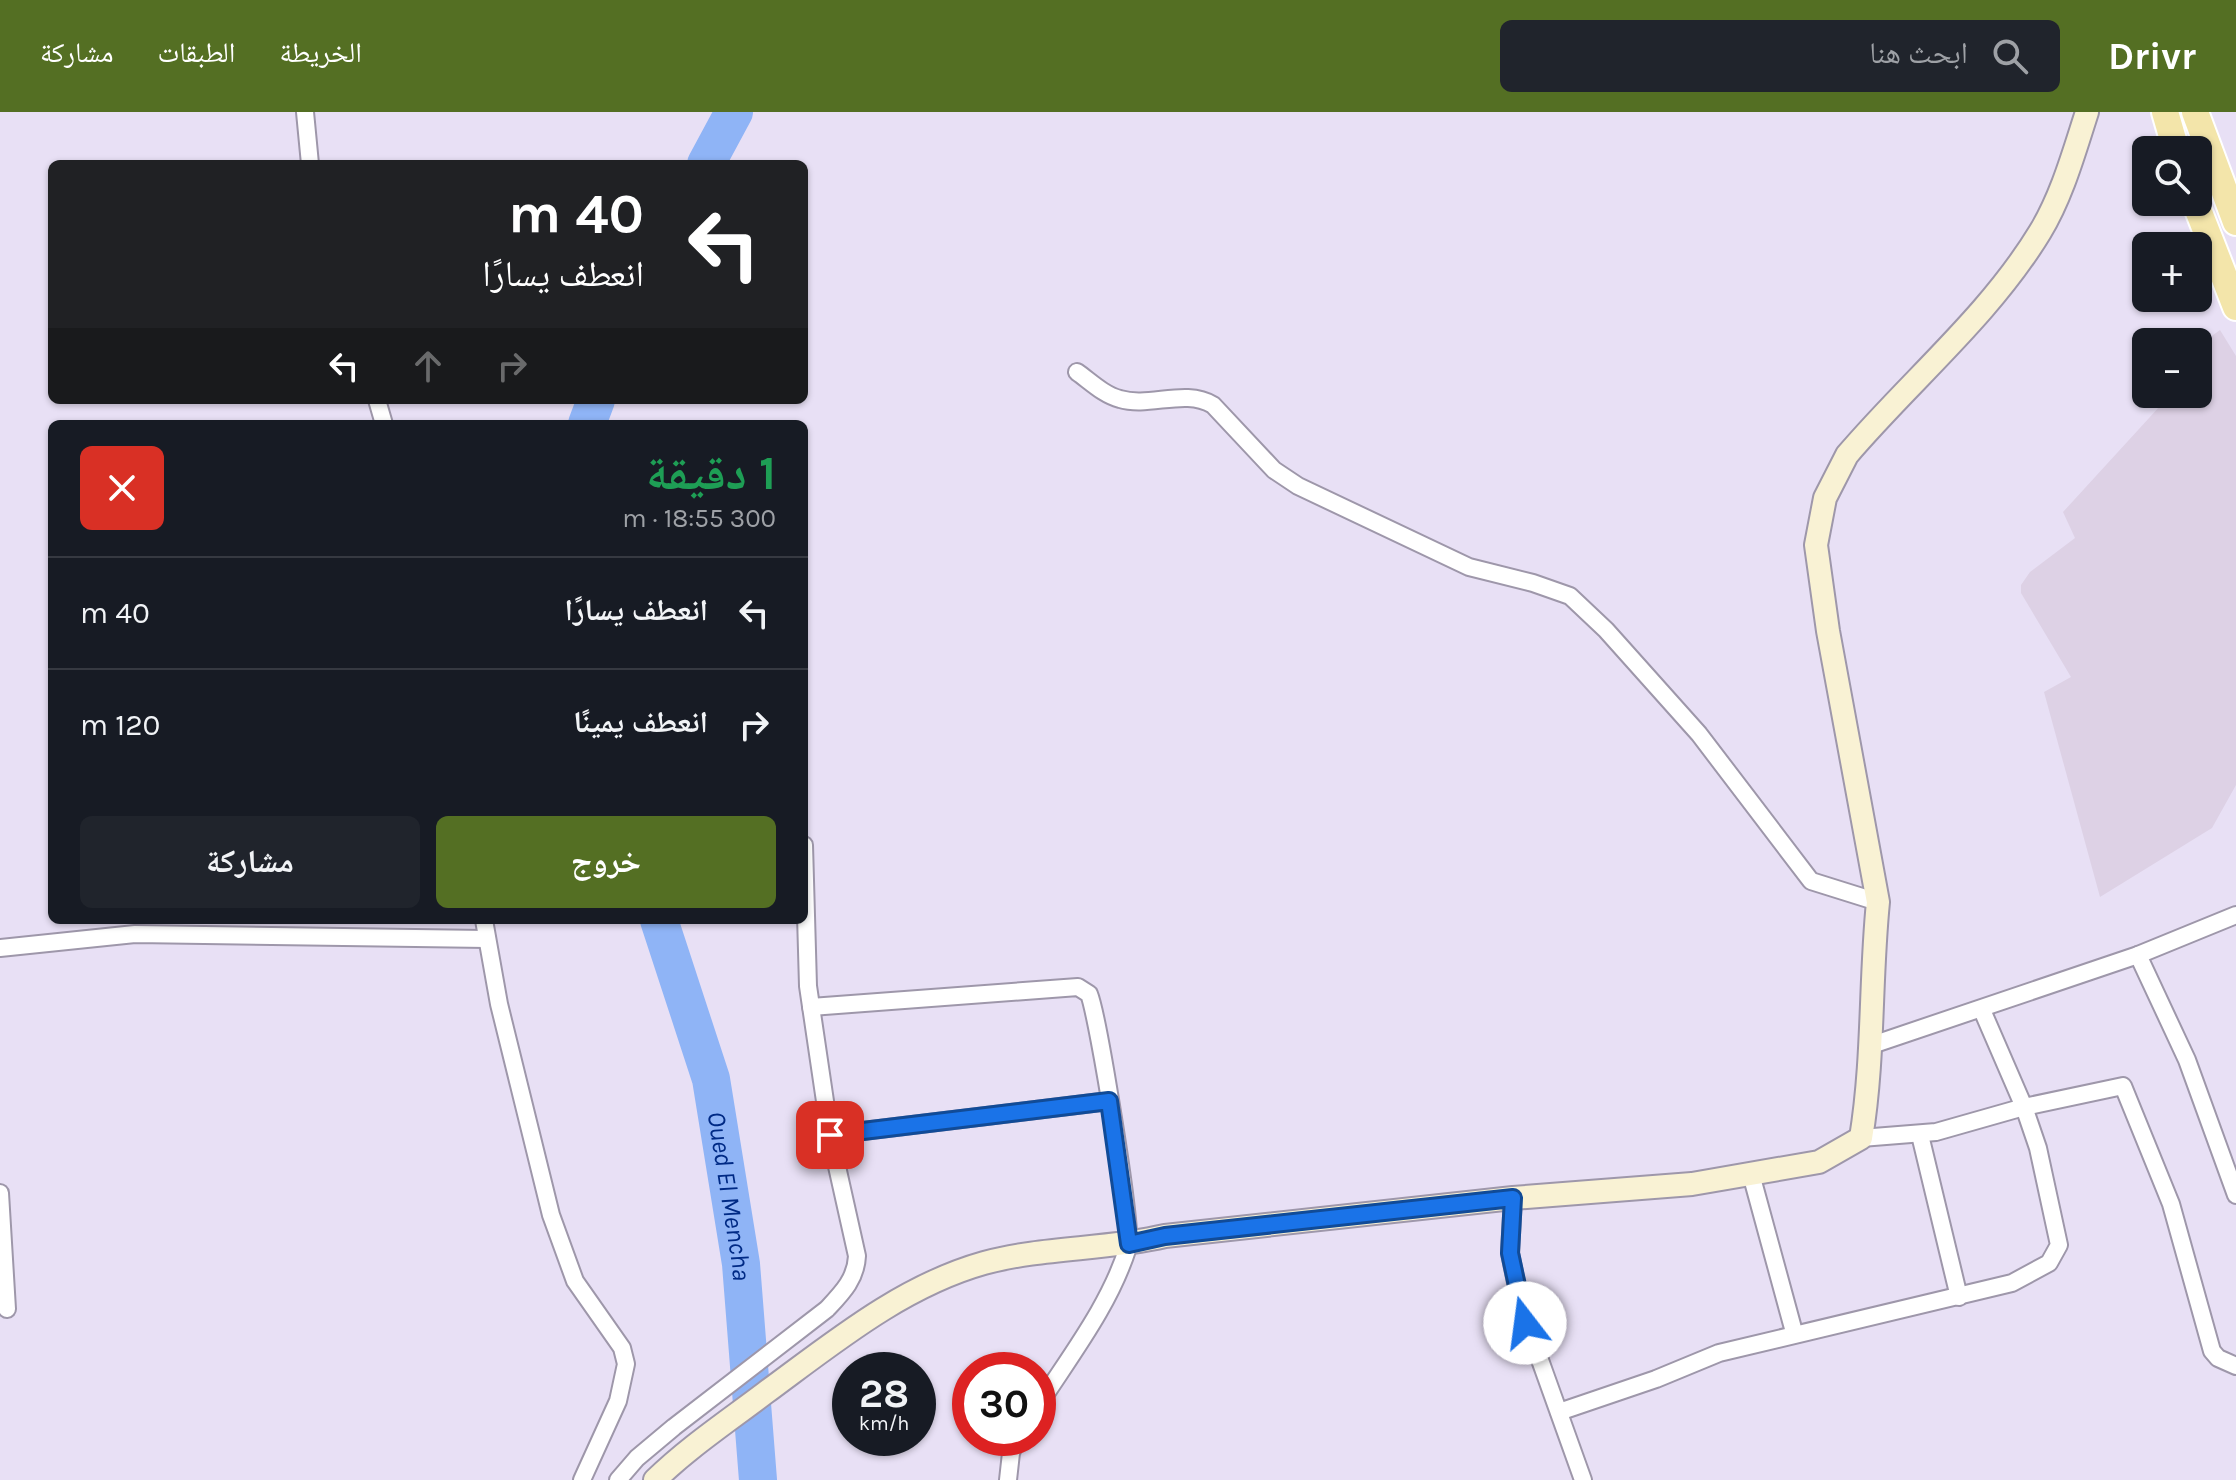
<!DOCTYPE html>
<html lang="ar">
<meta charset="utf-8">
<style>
:root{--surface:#171b24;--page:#20242c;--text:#f1f3f6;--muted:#9ea1a6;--line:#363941;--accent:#546f23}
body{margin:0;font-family:Karla,"Noto Naskh Arabic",sans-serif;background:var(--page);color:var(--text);direction:rtl;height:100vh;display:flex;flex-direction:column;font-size:30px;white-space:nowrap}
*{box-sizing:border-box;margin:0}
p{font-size:26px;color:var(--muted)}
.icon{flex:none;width:44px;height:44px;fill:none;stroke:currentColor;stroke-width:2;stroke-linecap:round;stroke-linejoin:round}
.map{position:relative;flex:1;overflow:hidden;direction:ltr}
.sheet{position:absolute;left:48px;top:308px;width:760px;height:504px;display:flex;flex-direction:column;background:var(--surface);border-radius:12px;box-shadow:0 2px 6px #0004;direction:rtl}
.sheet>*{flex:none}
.banner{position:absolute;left:48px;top:48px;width:760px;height:244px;border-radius:12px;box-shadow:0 2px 6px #0004;direction:rtl;background:#202124;color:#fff;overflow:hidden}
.fabs{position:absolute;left:2132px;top:24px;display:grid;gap:16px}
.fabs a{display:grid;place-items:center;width:80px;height:80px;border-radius:12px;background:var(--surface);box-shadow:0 2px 6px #0004;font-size:40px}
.speed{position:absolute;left:832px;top:1240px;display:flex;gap:16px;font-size:40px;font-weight:700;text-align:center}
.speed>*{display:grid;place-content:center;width:104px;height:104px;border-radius:50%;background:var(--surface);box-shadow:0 2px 6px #0004;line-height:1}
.speed small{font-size:20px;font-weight:400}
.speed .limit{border:12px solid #d22;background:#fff;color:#111}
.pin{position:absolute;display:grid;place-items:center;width:68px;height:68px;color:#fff;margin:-34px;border-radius:16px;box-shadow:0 4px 12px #0006}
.me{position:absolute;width:88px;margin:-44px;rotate:345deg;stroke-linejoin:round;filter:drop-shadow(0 0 6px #0008)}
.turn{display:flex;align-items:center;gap:28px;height:168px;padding:0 32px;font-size:36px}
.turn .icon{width:104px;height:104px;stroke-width:2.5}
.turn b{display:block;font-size:56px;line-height:68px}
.lanes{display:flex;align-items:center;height:76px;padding:0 32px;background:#0003;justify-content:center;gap:40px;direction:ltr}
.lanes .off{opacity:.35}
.round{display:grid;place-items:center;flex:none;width:84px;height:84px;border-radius:12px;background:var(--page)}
.overview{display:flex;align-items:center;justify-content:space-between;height:136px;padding:0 32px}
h1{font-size:48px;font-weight:700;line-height:60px;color:#1e9e55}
.action{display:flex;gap:16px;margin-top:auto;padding:16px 32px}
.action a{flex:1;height:92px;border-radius:12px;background:var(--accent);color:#fff;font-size:32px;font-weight:700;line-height:92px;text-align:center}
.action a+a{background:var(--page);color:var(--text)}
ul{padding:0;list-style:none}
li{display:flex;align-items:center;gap:24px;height:112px;padding:0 32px;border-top:2px solid var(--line)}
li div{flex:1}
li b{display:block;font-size:30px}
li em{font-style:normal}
header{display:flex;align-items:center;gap:48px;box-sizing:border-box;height:112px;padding:0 40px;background:var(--accent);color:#fff}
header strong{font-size:38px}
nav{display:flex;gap:44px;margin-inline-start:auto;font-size:28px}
.search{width:560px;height:72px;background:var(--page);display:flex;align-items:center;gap:20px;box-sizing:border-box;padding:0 28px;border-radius:12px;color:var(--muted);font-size:30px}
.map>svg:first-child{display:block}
.education{fill:#ddd1e5}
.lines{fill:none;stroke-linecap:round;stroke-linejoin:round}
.river{stroke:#8fb4f6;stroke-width:38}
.street-casing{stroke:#9e97aa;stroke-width:20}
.secondary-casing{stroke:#9e97aa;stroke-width:26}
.primary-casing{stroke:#fff;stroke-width:30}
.street{stroke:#fff;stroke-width:16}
.secondary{stroke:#f9f2d4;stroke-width:22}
.primary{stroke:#f3e5aa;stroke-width:26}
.route-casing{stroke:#114b97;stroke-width:20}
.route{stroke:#1a73e8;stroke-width:14}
.labels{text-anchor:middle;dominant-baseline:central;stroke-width:6;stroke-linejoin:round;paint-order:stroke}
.water-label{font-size:26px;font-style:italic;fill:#002a85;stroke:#e8e0f5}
</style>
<header>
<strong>Drivr</strong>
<div class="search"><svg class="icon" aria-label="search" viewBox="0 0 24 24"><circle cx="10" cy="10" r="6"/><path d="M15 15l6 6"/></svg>ابحث هنا</div>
<nav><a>الخريطة</a><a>الطبقات</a><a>مشاركة</a></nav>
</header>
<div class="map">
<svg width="2236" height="1368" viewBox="0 0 2236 1368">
<rect width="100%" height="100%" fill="#e8e0f5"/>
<polygon class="education" points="2220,218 2236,244 2236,673 2212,716 2100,785 2044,580 2071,565 2021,481 2021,473 2030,460 2075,426 2063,400 2171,282 2198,282 2198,234"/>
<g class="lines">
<g class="river">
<polyline points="706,52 734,0"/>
<polyline points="587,312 596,288"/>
<path id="s1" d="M659,808L711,967L741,1152L758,1368"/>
</g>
<defs>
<g id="street">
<polyline points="305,0 310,52"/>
<path d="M1077,260C1091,270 1104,283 1120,287C1150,296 1185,276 1213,293L1274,358L1298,374L1469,455L1533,471L1570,484L1606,518L1699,622L1811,769L1878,790"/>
<polyline points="377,288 384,312"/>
<polyline points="484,808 499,892 551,1103 575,1169 622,1236 626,1252 618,1289 582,1368"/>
<polyline points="0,836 135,822 487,827"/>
<polyline points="2138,843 2187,948 2236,1083"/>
<path d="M811,895L1078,875L1089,882C1098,904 1133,1119 1128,1135C1110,1193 1070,1244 1038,1294"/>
<polyline points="1872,933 2138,843 2236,803"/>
<polyline points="830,1023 1109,989"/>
<polyline points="1920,1023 1959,1185"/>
<polyline points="1861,1026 1936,1020 2024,995 2123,974 2171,1092 2212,1239 2218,1246 2236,1254"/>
<polyline points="1751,1062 1794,1220"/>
<polyline points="0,1081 7,1197"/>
<polyline points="1513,1086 1510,1141 1521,1195 1583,1368"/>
<polyline points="1559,1300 1656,1267 1719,1241 2012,1171 2049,1151 2059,1133 2038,1036 2024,995 1982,898"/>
<path d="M618,1368L637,1346L674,1315L827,1197C842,1181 856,1167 857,1144L830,1023L808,874L804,733"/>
<polyline points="1008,1368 1011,1341 1017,1326"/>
</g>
<path id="secondary" d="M655,1368C689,1335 728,1309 765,1281C833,1231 902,1174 984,1151C1043,1135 1105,1138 1165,1124L1513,1086L1692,1072L1819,1050L1861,1026C1874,947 1870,869 1878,790L1828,519L1816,433L1825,386L1847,343C1910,269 1989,204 2040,120C2062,84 2074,40 2087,0"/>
<g id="primary">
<polyline points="2165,0 2176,38"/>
<polyline points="2195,0 2236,110"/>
<polyline points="2195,90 2236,195"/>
</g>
</defs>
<use href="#street" class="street-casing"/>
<use href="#secondary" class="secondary-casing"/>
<use href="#primary" class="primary-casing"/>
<use href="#street" class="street"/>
<use href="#secondary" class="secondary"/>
<use href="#primary" class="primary"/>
</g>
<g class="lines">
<defs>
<polyline id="route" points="830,1023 1109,989 1129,1132 1165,1124 1513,1086 1510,1141 1525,1211"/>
</defs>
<use href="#route" class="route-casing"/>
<use href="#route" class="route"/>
</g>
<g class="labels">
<g class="water-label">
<text stroke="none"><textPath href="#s1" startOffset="286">Oued El Mencha</textPath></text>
</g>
</g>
</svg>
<div class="fabs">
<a><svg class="icon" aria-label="search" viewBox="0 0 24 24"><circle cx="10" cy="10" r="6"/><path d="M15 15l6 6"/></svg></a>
<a>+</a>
<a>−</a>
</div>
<div class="speed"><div>28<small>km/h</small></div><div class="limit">30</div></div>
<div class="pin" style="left:830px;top:1023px;background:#d93025"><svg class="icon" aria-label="arrive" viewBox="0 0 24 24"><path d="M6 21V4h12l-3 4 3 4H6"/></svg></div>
<svg class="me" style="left:1525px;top:1211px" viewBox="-20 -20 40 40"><circle r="19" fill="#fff"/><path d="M0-13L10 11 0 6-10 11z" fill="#1a73e8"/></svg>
<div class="banner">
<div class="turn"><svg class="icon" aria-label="left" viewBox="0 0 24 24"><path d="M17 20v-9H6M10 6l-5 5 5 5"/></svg><div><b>40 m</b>انعطف يسارًا</div></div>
<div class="lanes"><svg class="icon" aria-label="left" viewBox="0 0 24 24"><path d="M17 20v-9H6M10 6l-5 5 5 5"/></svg><svg class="icon off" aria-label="ahead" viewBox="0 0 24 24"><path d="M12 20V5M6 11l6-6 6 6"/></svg><svg class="icon off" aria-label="right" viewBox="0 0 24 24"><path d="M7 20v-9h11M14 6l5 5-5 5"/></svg></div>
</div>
<section class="sheet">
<div class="overview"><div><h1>1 دقيقة</h1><p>300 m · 18:55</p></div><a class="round" style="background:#d93025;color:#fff"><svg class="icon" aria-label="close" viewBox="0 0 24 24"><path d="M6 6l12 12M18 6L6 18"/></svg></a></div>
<ul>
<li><svg class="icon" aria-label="left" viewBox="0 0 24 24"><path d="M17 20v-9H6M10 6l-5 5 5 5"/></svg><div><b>انعطف يسارًا</b></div><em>40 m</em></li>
<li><svg class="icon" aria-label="right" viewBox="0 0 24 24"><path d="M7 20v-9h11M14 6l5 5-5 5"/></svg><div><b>انعطف يمينًا</b></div><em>120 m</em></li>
</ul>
<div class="action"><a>خروج</a><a>مشاركة</a></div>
</section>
</div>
